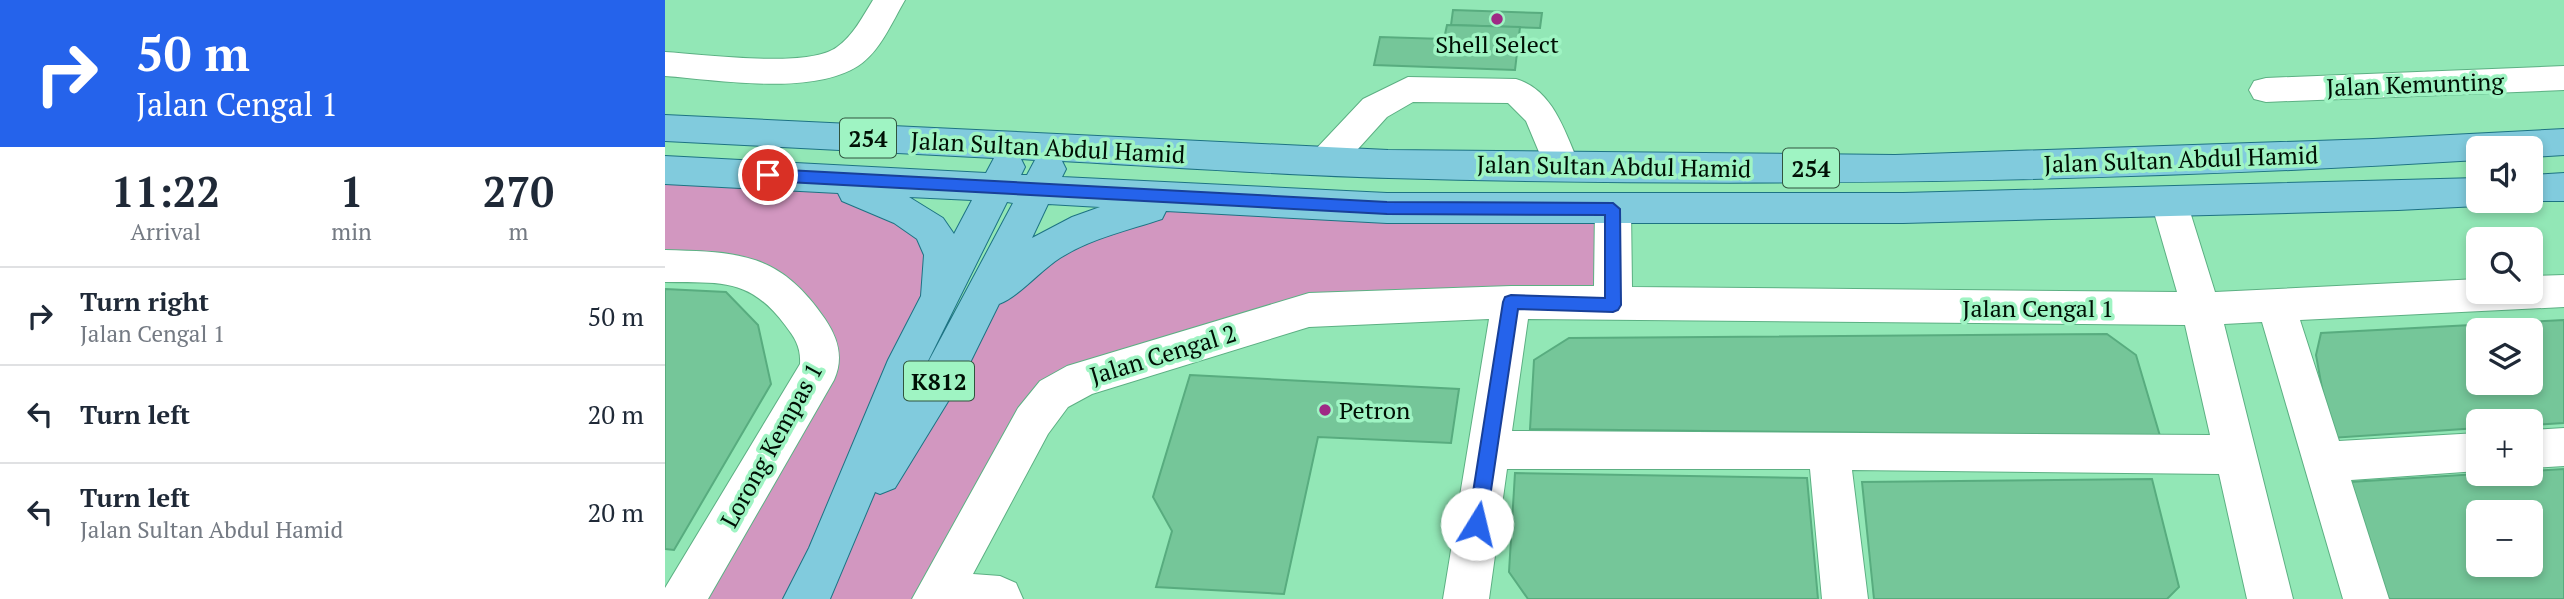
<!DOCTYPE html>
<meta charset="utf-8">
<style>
:root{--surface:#fff;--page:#f6f6f7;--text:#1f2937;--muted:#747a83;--line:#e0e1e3}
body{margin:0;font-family:"PT Serif",serif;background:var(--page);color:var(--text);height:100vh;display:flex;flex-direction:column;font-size:26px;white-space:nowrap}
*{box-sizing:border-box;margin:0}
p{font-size:23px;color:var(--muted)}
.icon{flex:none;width:38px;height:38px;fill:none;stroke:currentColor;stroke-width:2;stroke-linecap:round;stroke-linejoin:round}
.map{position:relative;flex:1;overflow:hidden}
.drawer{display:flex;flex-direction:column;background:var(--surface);width:665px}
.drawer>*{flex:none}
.guide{background:#2563eb;color:#fff;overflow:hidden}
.buttons{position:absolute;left:1801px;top:136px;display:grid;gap:14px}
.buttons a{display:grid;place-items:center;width:77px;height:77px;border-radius:10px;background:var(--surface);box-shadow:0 4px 10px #0003;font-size:35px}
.pin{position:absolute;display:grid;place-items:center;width:60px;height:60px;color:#fff;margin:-30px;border:4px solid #fff;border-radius:50%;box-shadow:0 2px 7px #0007}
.me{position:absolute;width:77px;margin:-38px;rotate:9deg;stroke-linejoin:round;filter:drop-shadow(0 0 5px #0008)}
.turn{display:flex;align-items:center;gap:24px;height:147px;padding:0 21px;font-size:32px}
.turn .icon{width:91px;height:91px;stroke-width:2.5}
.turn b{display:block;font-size:49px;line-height:60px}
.eta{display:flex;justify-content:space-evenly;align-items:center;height:119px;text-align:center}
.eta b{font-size:42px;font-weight:800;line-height:49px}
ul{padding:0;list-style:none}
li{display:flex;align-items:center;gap:21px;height:98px;padding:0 21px;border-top:2px solid var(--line)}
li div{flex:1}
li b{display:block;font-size:26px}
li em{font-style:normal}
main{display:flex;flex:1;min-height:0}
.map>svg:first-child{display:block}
.green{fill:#d297c0}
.building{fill:#75c699;stroke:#58ac7f;stroke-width:2;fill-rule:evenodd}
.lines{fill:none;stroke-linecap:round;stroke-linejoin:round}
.minor-casing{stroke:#5cb083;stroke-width:2}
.major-casing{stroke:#1d7383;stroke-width:2}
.minor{fill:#fff;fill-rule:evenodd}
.major{fill:#81cbdd;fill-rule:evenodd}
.route{fill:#2563eb;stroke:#184099;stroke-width:2}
.poi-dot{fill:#9f2a85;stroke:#9ff4c3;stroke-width:2.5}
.labels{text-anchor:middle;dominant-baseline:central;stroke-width:7;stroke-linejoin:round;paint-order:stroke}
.shield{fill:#9ff4c3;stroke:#30543e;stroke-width:2}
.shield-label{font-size:23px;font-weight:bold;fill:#001005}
.poi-label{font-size:24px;fill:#001005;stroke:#9ff4c3}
.street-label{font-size:24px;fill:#001005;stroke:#9ff4c3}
</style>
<main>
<section class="drawer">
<div class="guide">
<div class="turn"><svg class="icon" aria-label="right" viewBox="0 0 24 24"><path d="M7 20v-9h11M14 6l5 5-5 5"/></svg><div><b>50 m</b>Jalan Cengal 1</div></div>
</div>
<div class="eta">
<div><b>11:22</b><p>Arrival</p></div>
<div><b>1</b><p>min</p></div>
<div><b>270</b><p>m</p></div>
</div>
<ul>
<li><svg class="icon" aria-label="right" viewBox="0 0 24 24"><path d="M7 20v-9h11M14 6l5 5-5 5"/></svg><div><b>Turn right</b><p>Jalan Cengal 1</p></div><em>50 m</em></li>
<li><svg class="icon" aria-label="left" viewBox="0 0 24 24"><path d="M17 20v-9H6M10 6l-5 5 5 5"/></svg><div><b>Turn left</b></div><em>20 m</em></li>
<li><svg class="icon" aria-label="left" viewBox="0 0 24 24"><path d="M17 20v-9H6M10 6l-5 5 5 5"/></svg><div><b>Turn left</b><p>Jalan Sultan Abdul Hamid</p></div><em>20 m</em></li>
</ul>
</section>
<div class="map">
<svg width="1899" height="599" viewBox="0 0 1899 599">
<rect width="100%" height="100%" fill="#92e7b6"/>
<polygon class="green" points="0,170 155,178 277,248 162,558 350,269 481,209 948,209 948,305 644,311 416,379 270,599 18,599 155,367 128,304 0,266"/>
<g class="building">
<polygon points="788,10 877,13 875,28 786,25"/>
<polygon points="782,25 855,27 850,70 709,65 715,37 779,39"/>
<polygon points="0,289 61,292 93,325 106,384 9,550 0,549"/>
<path d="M1899,320V423L1866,425V422H1813V428L1666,438L1651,355L1656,333ZM1813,331H1866V383H1813Z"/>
<polygon points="1442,334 1471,355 1495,436 865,429 869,360 904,338"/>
<polygon points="525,375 794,389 786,443 653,437 619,594 491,587 507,531 488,497"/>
<path d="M1899,469V599H1725L1714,591L1685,482L1813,474H1866V471ZM1813,513H1866V565H1813Z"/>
<polygon points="850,473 1142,478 1153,599 863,599 844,572"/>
<polygon points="1487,479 1514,587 1502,599 1209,599 1197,482"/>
</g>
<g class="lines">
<defs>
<g id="minor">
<path d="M208,0H240C227,22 215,52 193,66C146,96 54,80 0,76V52C38,54 143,69 172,47C188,36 198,16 208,0Z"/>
<polygon points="1899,66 1899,90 1601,102 1589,99 1584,90 1589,81 1601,78"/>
<path d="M743,77L851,79C889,90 900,133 915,166L910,176L897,180L884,176L861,121L843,103L748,102L722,117L673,171L661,175L649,171L643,161L649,151L698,99Z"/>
<path d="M1504,188L1517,192L1522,202L1550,292L1813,279V292H1866V276L1899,275V307L1635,320L1674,441L1813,433V471L1686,480L1724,599H1678L1597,322L1559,324L1628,599H1582L1554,474L1187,470L1203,599H1157L1145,469H842L824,599H778L824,319L644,327L427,394L403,407L383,434L308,574L335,576L351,583L358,599H247L353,408L375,381L402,366L644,293L846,286H929L930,209L935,199L948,194L961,199L966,209L967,287L1512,292L1486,202L1491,192ZM863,319L1520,325L1545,435L847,431Z"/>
<path d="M0,250C75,252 115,253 160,319C173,338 179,358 169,380L43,599H0V588L135,364C136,347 130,338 120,325C84,277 55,283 0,282Z"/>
<polygon points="1899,428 1899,466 1866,468 1866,430"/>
</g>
<g id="major">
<path d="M0,115L723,150L1230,155L1708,139L1899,129V155L1866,157V149H1813V160C1451,182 1087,188 724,178C615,175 506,167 397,161L401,169L397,177L722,193H1238L1813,178V201H1826L1813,206L1733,210L1238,223H722L501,211L497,219C461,231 427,238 395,258C376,270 352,298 334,304L298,377L230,488L215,494L210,492L165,599H118L144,548L223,360L256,296L259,255L252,239L229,223L177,201L173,193L0,184V156L321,173L329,158L0,141ZM356,159L370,160L362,175H356L360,167ZM244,197L307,200L289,234L278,218ZM342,202L348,203L260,368L262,363ZM383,204L435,207L407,217L367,238Z"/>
<polygon points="1899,173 1899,201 1860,201 1866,201 1866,175"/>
</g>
</defs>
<use href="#minor" class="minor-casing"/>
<use href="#major" class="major-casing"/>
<use href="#minor" class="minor"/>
<use href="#major" class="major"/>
</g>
<polygon class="route" points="103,169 722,202 948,203 955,209 956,305 953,310 948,312 853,309 821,524 818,531 812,533 805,531 803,524 838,302 840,297 846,295 940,298 940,215 722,214 103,181 96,175"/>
<g class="poi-dot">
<circle cx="832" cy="19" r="7"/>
<circle cx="660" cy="410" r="7"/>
</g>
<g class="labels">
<g class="shield">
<rect x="175" y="118.5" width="56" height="39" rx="5"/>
<rect x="1118" y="148.5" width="56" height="39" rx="5"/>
<rect x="239" y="361.5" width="70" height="39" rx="5"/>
</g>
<g class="shield-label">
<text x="203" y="138">254</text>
<text x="1146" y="168">254</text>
<text x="274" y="381">K812</text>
</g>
<g class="poi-label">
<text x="832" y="44">Shell Select</text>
<text x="674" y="410" text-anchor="start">Petron</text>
</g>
<g class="street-label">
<text transform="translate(1750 84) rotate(-2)">Jalan Kemunting</text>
<text transform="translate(383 147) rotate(3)">Jalan Sultan Abdul Hamid</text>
<text transform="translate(1516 159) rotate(-2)">Jalan Sultan Abdul Hamid</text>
<text transform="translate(949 166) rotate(1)">Jalan Sultan Abdul Hamid</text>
<text x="1373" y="308">Jalan Cengal 1</text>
<text transform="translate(498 354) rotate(-17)">Jalan Cengal 2</text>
<text transform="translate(106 445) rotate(-61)">Lorong Kempas 1</text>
</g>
</g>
</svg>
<div class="buttons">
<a><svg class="icon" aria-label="sound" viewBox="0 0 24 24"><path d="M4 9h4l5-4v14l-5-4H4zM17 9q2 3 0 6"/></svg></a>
<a><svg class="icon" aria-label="search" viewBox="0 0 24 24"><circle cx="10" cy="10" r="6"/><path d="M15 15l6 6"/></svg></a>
<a><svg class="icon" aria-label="layers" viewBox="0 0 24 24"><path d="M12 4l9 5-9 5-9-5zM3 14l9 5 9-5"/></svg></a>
<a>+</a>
<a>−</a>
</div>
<div class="pin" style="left:103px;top:175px;background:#d93025"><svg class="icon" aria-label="arrive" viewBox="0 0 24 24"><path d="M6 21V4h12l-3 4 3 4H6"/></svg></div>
<svg class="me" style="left:812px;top:524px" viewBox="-20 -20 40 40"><circle r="19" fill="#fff"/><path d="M0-13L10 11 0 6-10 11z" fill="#2563eb"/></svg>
</div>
</main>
